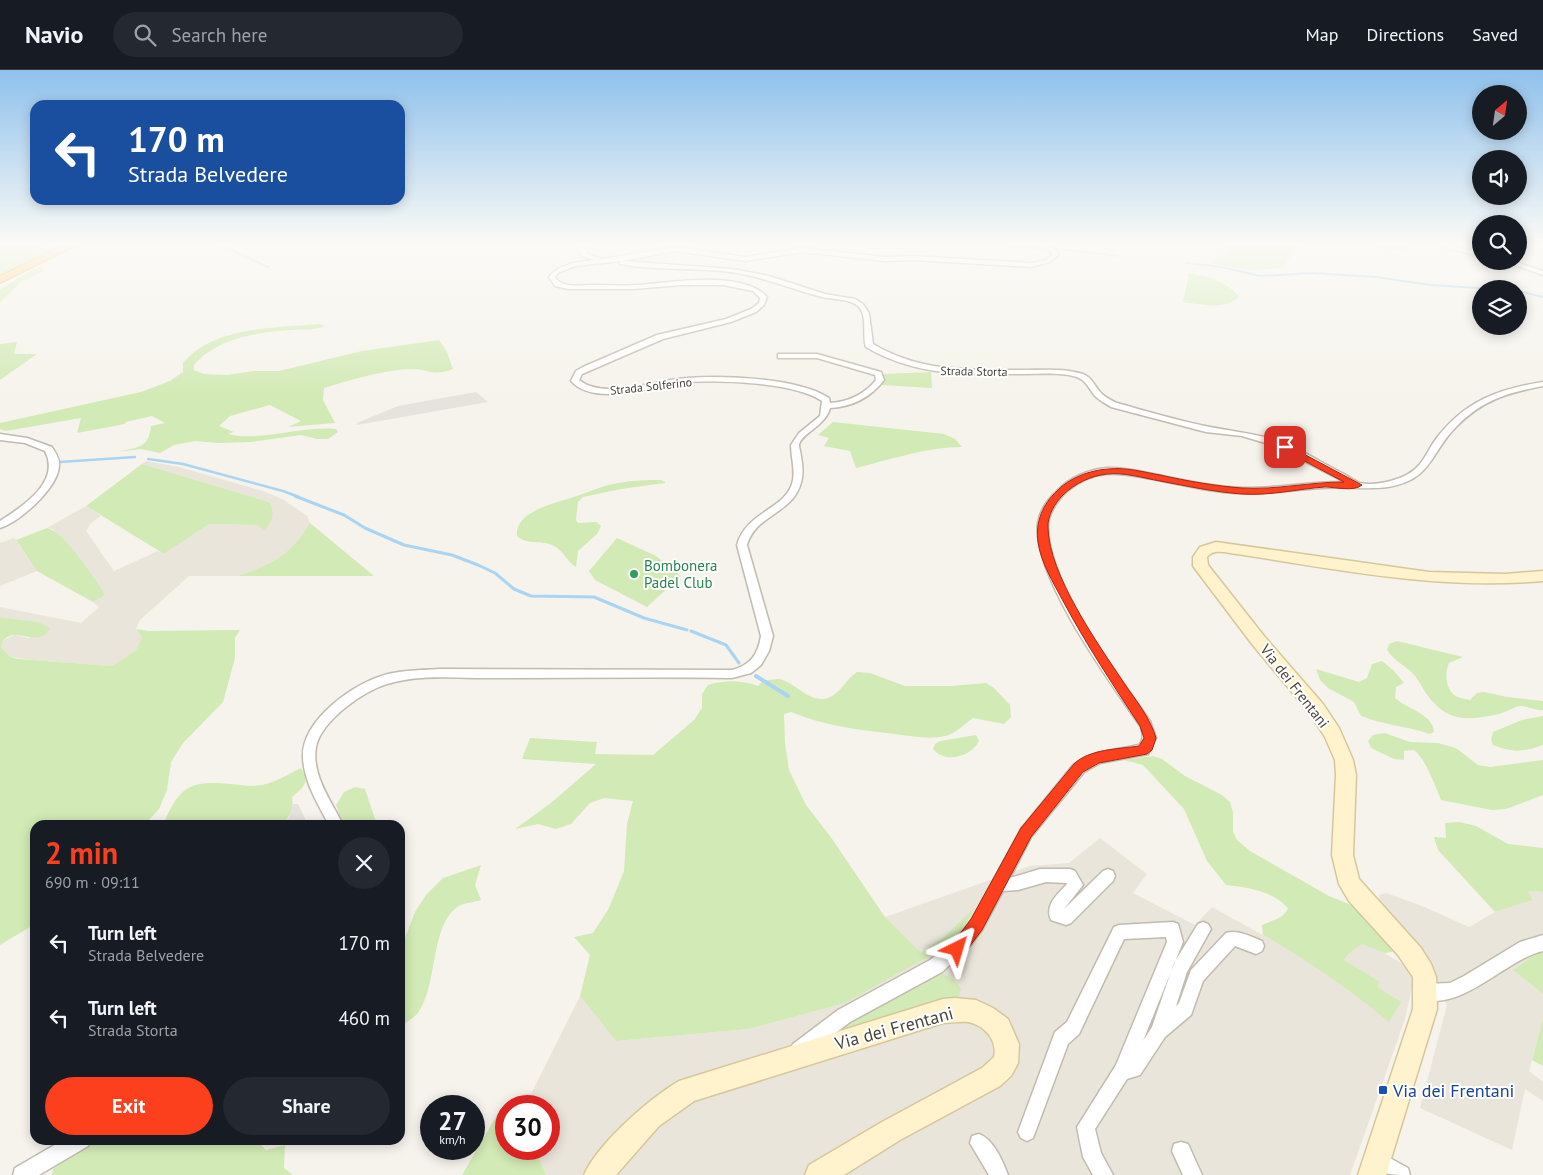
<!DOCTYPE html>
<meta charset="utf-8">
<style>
:root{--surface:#171b24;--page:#242831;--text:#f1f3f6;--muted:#9ea1a6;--line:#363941;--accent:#fc3f1d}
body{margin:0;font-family:"PT Sans",sans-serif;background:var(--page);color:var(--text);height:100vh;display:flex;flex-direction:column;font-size:19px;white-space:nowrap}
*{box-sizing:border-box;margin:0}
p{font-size:16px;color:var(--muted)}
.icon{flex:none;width:28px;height:28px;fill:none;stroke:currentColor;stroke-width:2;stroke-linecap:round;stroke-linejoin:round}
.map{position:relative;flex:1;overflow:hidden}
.panel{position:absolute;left:30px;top:750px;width:375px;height:325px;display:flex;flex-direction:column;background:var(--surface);border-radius:15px;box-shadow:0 2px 12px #0003}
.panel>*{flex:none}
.guide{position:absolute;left:30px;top:30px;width:375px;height:105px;border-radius:15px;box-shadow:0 2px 12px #0003;background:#1a4fa0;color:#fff;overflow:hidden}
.needle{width:32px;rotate:29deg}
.tools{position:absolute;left:1472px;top:15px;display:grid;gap:10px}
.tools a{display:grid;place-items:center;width:55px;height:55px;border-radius:50%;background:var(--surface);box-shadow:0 2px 12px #0003;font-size:25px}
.speed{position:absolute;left:420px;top:1025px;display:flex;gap:10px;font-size:25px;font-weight:700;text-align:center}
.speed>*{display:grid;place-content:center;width:65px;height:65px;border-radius:50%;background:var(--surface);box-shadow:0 2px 12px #0003;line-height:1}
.speed small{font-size:12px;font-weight:400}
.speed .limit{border:8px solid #d22;background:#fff;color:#111}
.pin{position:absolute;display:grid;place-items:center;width:42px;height:42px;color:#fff;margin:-21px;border-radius:10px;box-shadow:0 2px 8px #0006}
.me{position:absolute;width:55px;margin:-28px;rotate:40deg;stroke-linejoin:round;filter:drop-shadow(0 0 4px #0008)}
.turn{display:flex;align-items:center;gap:18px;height:105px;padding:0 15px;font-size:22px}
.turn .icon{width:65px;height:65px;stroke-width:2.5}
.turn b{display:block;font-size:35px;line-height:42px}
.round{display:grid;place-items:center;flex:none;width:52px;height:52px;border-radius:26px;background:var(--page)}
.headline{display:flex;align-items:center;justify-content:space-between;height:85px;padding:0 15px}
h1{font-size:30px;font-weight:800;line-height:38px;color:var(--accent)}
.primary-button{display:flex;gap:10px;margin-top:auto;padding:10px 15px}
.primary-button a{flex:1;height:58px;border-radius:30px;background:var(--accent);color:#fff;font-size:20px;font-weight:800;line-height:58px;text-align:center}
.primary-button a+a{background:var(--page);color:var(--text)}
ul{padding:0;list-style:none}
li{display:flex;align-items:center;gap:15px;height:75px;padding:0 15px}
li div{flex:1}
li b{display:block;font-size:19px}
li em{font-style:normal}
header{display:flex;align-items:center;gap:30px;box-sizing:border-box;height:70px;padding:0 25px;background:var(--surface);border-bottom:1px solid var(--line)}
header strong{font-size:24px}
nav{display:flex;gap:28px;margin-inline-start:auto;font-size:18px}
.search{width:350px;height:45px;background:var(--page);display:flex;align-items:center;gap:12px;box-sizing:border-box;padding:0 18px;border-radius:28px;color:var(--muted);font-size:19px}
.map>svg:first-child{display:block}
.residential{fill:#eae5da}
.industrial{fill:#e6e2dd}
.green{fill:#d2eab5}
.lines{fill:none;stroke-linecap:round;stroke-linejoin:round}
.stream-far3{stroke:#a9d4f2;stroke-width:2}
.stream-far2{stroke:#a9d4f2;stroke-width:2.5}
.stream-far1{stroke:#a9d4f2;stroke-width:3}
.stream{stroke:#a9d4f2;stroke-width:4}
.street-casing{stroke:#c2bbae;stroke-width:3}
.secondary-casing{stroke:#d6c79b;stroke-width:3}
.highway-casing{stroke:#e0a43c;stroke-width:2}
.street{fill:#fff;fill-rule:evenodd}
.secondary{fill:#fff3cd;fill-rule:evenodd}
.highway{fill:#ffcf6e;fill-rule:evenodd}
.route{fill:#fc3f1d;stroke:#a42913}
.leisure-dot{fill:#2e9e5b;stroke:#fff;stroke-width:2}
.transit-dot{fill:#1a4fb4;stroke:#fff;stroke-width:2}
.labels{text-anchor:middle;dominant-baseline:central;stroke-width:4;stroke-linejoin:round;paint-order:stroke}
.far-street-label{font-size:12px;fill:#4b4439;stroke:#fff}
.leisure-label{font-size:15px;fill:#27864d;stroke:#fff;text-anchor:start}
.street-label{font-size:15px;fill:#4b4439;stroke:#fff}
.near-street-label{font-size:18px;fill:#4b4439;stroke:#fff}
.near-transit-label{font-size:18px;fill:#164399;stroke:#fff;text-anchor:start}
</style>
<header>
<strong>Navio</strong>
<div class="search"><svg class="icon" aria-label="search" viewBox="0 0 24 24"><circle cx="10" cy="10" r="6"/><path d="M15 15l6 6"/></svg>Search here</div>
<nav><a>Map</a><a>Directions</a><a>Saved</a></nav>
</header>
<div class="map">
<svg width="1543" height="1105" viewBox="0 0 1543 1105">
<rect width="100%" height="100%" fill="#f6f3ec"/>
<g class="residential">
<polygon points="146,391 179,397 263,421 284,430 307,446 310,453 301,469 284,485 259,500 236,506 189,506 140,550 136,559 142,568 136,580 112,596 32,590 11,587 1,577 3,570 15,565 28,568 44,565 38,552 0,547 0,537 81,553 99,537 93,532 104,526 53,459 47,458 86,436 101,446 91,453 86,461 114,501 158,481 164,484 209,454 258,455 269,432 142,394"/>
<polygon points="14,468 37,501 0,516 0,473"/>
<polygon points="1100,768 1147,804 1133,823 1195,855 1212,837 1335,905 1357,867 1411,899 1412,917 1405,949 1350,1105 546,1105 535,1079 549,1079 549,1036 525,1036 580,926 616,971 749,959 845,933 924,887 885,847 1030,796 1069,793"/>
<polygon points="1527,821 1543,822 1543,882 1534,885 1513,900 1543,924 1543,948 1529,1001 1543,1012 1543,1031 1525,1019 1512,1080 1420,1038 1447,935 1422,887 1382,842 1379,825 1386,823 1422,836 1469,857 1495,842 1533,830"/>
</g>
<g class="industrial">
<polygon points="476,322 488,332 357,355 357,353 398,336"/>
<polygon points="293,734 298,734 308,755 282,755 289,747"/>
</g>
<g class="green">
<polygon points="0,173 41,173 33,180 58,179 30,194 0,206"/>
<polygon points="1212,173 1300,173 1283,198 1249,200 1210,193 1214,189 1234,180"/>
<polygon points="1344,173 1407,173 1408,182 1405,181"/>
<polygon points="41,195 44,201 21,212 0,232 0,219"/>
<path d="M1189,203C1208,206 1227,211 1239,227C1224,241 1201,234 1183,232Z"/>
<path d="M320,254L325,256C315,261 301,259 290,260C257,262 216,269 194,295V300L204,304L227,305L254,301H279L362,281L439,270L447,282L453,299C433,307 429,299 411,299C387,299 347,311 324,318L323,330L335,353L288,357L301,351L270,335L230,346L219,356L234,362L228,364C258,372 302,356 336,359L338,362L328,369H317L301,365L251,372L219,373L195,371L174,375L160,383L141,379L117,382C137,377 149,379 151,356L165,353L152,346L126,352L125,354L77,363L81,348L6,361L0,359V353L141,322L170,311L183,302V293C214,256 275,258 320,254Z"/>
<polygon points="17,272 14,284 37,284 0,310 0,274"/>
<polygon points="931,302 932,318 881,315 881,304"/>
<path d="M833,352L944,364L955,369L962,377C926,377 890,390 856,398L850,381L824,376L829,368L818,365Z"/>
<path d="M142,394L269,432C276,444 272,451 264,461L258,455L209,454L164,484L86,436Z"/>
<path d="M661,410L665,412V413L621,419L583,427L578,432L576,450L578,453L596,452L601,456L597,464L578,481L576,497C568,493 563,480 554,476C541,469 528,476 517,466C515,440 557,433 574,427C589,422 603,415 619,413C633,410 647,410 661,410Z"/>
<path d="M310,453L374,506H236C270,497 292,484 310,453Z"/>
<path d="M47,458C64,461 92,506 103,521L104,526L93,532L37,501L16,470Z"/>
<polygon points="617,468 656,486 681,506 647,537 595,510 589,501"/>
<path d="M0,547L38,552L50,558C42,575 25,564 14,565C10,565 6,568 3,570L1,577L11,587L18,589L112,596L136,580L142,568L136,559L148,561L240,560L235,568V588L223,632L183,673L171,692L167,720L159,739L144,755H35V854L0,875Z"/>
<path d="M1397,571L1463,587L1449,593C1445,602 1445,617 1454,625C1458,628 1465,629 1470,630L1477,623L1484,622L1507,627L1543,631V640C1535,641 1527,636 1521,636C1514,636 1506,643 1499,644C1466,651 1447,653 1425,622C1422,617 1419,611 1415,606C1407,596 1397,594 1387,580L1389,574Z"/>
<path d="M1382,591L1394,601L1404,613L1396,617L1395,628C1406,638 1434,645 1434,662L1430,664C1407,656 1383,655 1361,646L1354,632L1328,618L1320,610L1316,599L1359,612L1367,608L1372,594Z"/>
<path d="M857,602L870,603L905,616H951L986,613L994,618L1010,635L1011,647L1004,654L973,648C965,654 955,664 945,666C929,670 910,666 895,664C859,660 824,656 791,642L784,644L785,673L789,700L806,735L830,766L885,847L921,883L944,867L974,838L970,847L959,863L942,879L845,933L749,959L616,971L580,926L590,885L574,867L593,863L609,838L624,801L627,754L633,731L604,728L590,733L571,754L556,759L538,754L515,759L551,733L596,694L522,689L530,668L597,672L595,684L653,685L694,650L702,638V624L708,615C726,610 740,610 758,616L763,611C768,610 774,609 779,609C795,612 810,634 828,628C841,623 846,609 857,602Z"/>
<path d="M1543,646V675C1523,682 1513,683 1493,675L1491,669L1493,662L1522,650Z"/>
<path d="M1385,663L1410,672L1438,673L1456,678L1478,695L1490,697L1543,690V725L1506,739L1492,740L1441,730C1435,715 1426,690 1414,680L1404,681V690L1394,689L1371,678L1368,671L1373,665Z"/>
<path d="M976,665L979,671C971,687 945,694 933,679L935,674L940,671Z"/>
<path d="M1153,686L1162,689L1185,706L1222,725L1230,732L1233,743V762L1237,770L1250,781L1329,826L1364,840L1396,874L1392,882L1385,883L1362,874L1348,884L1344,890L1380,912L1377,917L1401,932L1389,952C1348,918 1309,891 1263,865L1262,855C1272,850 1284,849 1288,838C1271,820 1249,818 1226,815L1207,791L1184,739L1143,695L1124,690Z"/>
<path d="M301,698C310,714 304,716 292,727C294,738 290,746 282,755H163C179,717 189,710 231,714C241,715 252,717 262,715C275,712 289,704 301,698Z"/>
<polygon points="355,717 365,719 377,755 343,755 336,735 344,722"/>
<polygon points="1459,752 1476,756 1508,774 1543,778 1543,822 1528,821 1533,830 1495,842 1438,780 1434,767 1446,768 1445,753"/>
<path d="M481,795L475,815L481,830C475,832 465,833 459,836C430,853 438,916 418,943C414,948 405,953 400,957V881L415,842L426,825L443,808Z"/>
<polygon points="1543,882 1543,924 1513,900 1534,885"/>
<path d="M938,903C949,905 955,909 961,919L959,926L951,931L832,970L846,946Z"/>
<polygon points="1543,948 1543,996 1532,990"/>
<polygon points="498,1043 506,1044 506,1079 535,1079 546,1105 462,1105"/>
<polygon points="100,1070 256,1070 266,1080 285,1075 284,1098 293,1105 52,1105 53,1099 70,1086"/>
</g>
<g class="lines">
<g class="stream-far3">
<polyline points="961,173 1048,179"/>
<polyline points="220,175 268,197"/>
<polyline points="1058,179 1120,186"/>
<polyline points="1186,193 1222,197 1260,206 1313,203 1375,207 1431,215 1492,219"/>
<polyline points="1519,221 1543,227"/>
</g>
<g class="stream-far2">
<polyline points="148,389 183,394 283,421 299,427"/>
<polyline points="60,392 135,387"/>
</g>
<g class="stream-far1">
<polyline points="295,426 344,445 365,458 404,475 452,485 478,495 495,503 514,519 531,526 594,527 644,548 687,560"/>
<polyline points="691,561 726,575 739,593"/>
</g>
<polyline class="stream" points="756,606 788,626"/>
<defs>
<g id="street">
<path d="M576,173H582L587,184L602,189L676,177L745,187L802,178L884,187L914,186L1031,193L1046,190L1052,185L1051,182L1037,173H1045L1056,180L1058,185L1050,192L1031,197L914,190L884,191L802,182L745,191L676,181L622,191L575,196L558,203L555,207L557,210C566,218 582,215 594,215C609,215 625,216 640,215C675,212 742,200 767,227L764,235L756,242L731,252L663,269L589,301L582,304L579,310C605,331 657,309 687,308C724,305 798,308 829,328L830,333C848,332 865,324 876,310L875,305L817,288H778V284H817L881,302L884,310C871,327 852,337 830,338C825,357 801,363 799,375C799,379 801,383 801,387C804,401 803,415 794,427C779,446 754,450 747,475L773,566L769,581L761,595L751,603L732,608C654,607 575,608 497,608C462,609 422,603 387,614C363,621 321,651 316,677C311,705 332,732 343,755H329C318,734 304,712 303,688C301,650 355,612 388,604C405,600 423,600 441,599L732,600C751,595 758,584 761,566L737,475C746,441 788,439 793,410C795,398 791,387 791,375L799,363L820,346L822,331C794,312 720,310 686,312C654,315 596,338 571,311L576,301L583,297L657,265L726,249L751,239L759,233L760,228L753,221L723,215H682L633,219H568L555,216L549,207C560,193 579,192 595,190L582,186Z"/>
<polygon points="1430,173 1442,173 1481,183 1481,187"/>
<path d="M622,191L732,199L769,206L825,224L855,229L863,234L869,243L873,274C922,303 970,300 1025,300C1044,300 1064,298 1083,304C1093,308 1094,316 1101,323C1106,328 1111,330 1117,333C1146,341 1176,350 1205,356C1229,361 1252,363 1276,370C1299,378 1322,393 1344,404C1349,407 1356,412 1360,413C1375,416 1396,411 1408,404C1423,396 1427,381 1436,369C1465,331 1498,319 1543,312V316C1507,323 1482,330 1456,357C1430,383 1432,410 1388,417C1366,420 1344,416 1321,418C1288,420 1256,426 1223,422C1200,419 1176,414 1153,409C1138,407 1122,402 1106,404C1092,405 1078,412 1067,421C1058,430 1049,442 1048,455C1046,512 1118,605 1150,651L1156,668L1148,684L1100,693L1084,702L1031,767L1010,808L1040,799H1070L1075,801L1083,815L1064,839L1103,801L1108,799L1113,801L1115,806L1113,811L1071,853L1066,855L1051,850C1044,835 1058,824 1067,814L1066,813L1046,812L1018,820L1003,821L982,860L969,877L953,892L942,902L850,952L805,986L799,989L793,986L790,980L793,974L838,940L930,890L953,872L972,850L1021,759L1074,694L1097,683L1139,675C1144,670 1143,664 1141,657C1110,612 1032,506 1038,453C1040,441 1048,429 1057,421C1070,407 1090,399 1108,398C1123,397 1138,401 1153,404C1183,410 1213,417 1243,418C1277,419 1311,411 1345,412L1272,375L1242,366L1206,362L1111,337C1105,333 1100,331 1095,326C1089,319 1087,311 1077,307C1060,302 1041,304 1023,304C966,304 917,307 866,277C862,265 868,245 858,236C849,228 833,230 822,227C791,219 762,206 730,202C694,197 656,201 620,194L619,193Z"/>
<polygon points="1503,191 1513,191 1543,201 1543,205"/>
<path d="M0,364L27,368L52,377C55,382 60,389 59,395C59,417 20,452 0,458V451C23,436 61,412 45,381L25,373L0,370Z"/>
<path d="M1173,852L1178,854L1183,872L1143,971L1152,957L1174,893L1198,854L1203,852L1208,854L1211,859L1187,902L1176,936L1179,933L1191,900L1226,863C1237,859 1252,867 1262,871L1264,876L1262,881L1256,884L1235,876L1203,911L1191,945L1165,967L1140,1005L1127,1009L1095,1059L1101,1083L1113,1105H1093L1083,1087L1077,1057L1116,995L1167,872L1166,867L1124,869L1079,964L1068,974L1033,1068L1027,1071L1021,1068L1018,1062L1055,962L1067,952L1114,857L1119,855Z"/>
<path d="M1543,865V881C1506,889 1460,944 1420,928L1418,922L1420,916L1426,914L1450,913L1464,906L1520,872Z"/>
<path d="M979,1064C994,1070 1002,1090 1008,1105H989L970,1073L972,1066Z"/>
<polygon points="63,1070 91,1070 88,1076 39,1105 13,1105 15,1098"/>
<polygon points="1181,1072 1188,1074 1202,1105 1183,1105 1172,1081 1174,1074"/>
<path d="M1377,1081L1408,1098L1410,1105C1394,1105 1375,1105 1368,1090L1370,1083Z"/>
</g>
<g id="secondary">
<path d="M1216,472L1429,502L1505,504L1543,501V511C1437,520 1341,500 1237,484C1227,483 1214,478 1207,487L1208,495L1264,566L1323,634L1339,658L1353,690L1356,705L1353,785L1359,809L1421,878L1431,894L1436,907L1437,939L1386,1105H1358L1413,939V907L1398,885L1349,831L1339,814L1332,785L1336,705L1335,690L1325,667L1310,644L1252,574L1193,496V487L1200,477Z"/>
<path d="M955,928L976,930L993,938L1008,949L1019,974L1018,993L1011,1006L1000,1016L900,1070L844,1105H805L809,1095L882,1052L982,998L994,987C998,970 984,955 968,952C960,951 951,953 943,953L694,1031L659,1056L616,1105H584C597,1074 650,1028 679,1011L943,929Z"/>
</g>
<polygon id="highway" points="67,173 81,173 0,213 0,206"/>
</defs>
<use href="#street" class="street-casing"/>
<use href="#secondary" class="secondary-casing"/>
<use href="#highway" class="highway-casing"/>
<use href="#street" class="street"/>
<use href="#secondary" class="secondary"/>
<use href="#highway" class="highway"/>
</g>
<linearGradient id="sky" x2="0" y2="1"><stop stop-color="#8fc1ec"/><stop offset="0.53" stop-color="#fbfaf6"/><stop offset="1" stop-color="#fbfaf6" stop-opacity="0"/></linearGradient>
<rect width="1543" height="328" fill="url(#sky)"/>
<path class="route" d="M1285,374L1362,415C1354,422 1335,417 1325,417C1297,419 1270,426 1242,424C1214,422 1187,416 1160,411C1143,408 1124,402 1107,404C1091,406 1075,413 1063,425C1055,433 1047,446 1048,458C1049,505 1098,574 1124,613C1136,631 1150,647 1156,668L1152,680L1147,684L1099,693L1083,702L1031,767L982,860L963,885L957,887L951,885L949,879L971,849L1021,758L1074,694C1089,679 1119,679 1139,676L1144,668L1140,656C1113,615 1086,574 1063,531C1053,512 1041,493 1038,472C1035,452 1043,434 1057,421C1069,408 1090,400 1108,399C1126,397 1143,402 1160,405C1187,411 1215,416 1242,418C1276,420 1310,412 1344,412L1282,379L1281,377Z"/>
<circle class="leisure-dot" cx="634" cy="504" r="5"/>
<rect class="transit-dot" x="1378" y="1015" width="10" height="10" rx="2.5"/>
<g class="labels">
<g class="far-street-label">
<text transform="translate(974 301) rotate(1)">Strada Storta</text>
<text transform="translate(651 316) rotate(-6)">Strada Solferino</text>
</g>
<g class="leisure-label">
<text x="644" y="495">Bombonera<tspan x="644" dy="17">Padel Club</tspan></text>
</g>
<g class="street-label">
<text transform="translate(1295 616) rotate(52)">Via dei Frentani</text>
</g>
<g class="near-street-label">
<text transform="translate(894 958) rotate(-15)">Via dei Frentani</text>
</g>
<g class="near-transit-label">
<text x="1393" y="1020">Via dei Frentani</text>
</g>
</g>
</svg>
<div class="tools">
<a><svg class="needle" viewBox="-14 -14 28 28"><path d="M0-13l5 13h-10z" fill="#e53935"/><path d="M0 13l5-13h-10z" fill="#9ea1a6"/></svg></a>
<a><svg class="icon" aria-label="sound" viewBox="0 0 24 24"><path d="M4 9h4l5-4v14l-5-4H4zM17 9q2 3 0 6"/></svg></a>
<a><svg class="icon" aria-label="search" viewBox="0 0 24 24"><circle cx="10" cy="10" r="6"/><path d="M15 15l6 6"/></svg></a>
<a><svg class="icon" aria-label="layers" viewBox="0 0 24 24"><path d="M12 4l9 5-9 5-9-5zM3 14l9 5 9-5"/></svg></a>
</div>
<div class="speed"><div>27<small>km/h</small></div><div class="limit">30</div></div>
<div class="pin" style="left:1285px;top:377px;background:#d93025"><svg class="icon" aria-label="arrive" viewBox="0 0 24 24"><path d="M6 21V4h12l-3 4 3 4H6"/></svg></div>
<svg class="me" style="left:957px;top:879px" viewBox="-20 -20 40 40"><path d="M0-17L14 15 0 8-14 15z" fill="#fc3f1d" stroke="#fff" stroke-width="4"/></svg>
<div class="guide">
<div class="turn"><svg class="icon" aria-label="left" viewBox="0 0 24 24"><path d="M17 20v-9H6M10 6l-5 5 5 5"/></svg><div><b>170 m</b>Strada Belvedere</div></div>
</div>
<section class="panel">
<div class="headline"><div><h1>2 min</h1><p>690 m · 09:11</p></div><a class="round"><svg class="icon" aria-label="close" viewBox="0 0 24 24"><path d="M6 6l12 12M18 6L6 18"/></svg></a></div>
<ul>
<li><svg class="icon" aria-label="left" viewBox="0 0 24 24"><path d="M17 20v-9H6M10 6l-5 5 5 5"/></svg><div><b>Turn left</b><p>Strada Belvedere</p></div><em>170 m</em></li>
<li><svg class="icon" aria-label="left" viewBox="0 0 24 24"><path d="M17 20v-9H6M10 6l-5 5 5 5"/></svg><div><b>Turn left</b><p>Strada Storta</p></div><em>460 m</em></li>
</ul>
<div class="primary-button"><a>Exit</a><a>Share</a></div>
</section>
</div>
